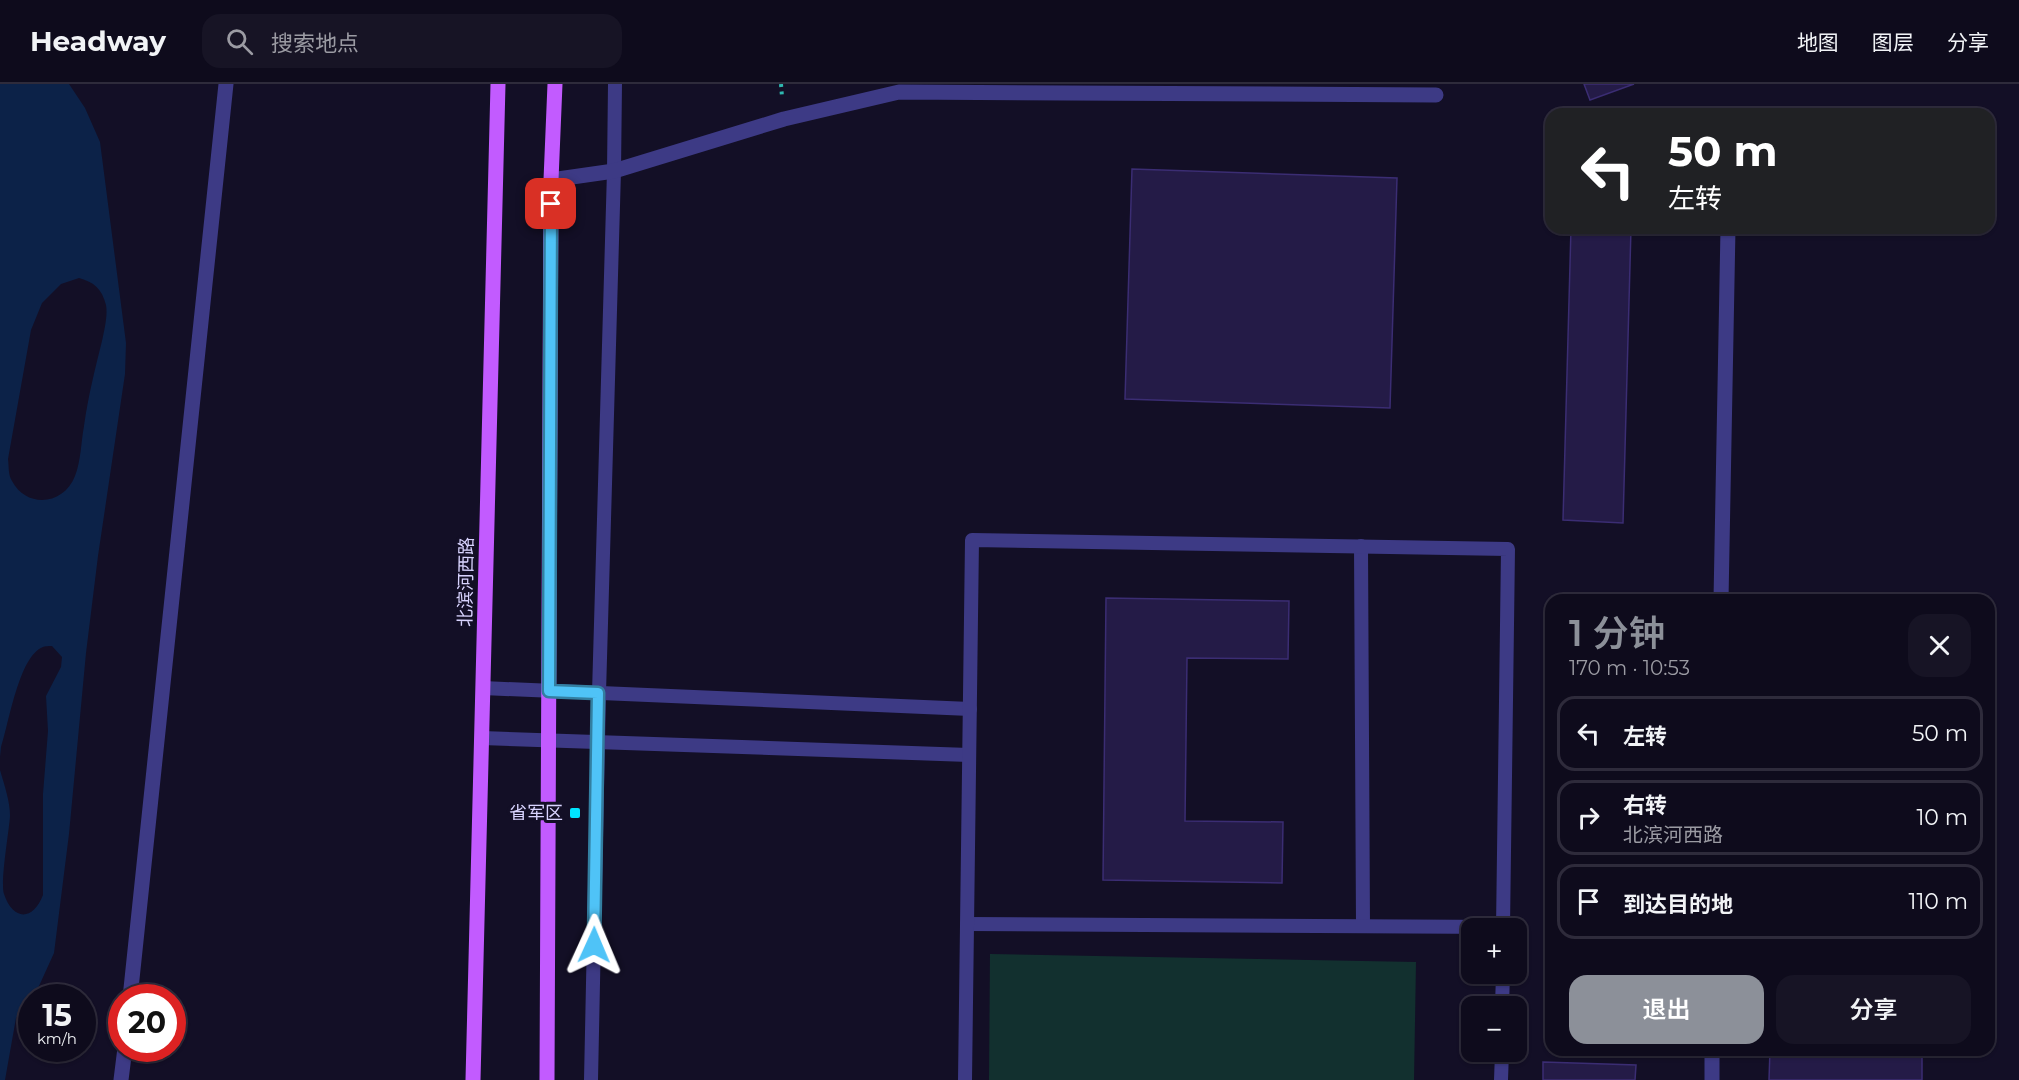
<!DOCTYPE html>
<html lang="zh">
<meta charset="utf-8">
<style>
:root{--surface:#0e0b1c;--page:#171425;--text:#f1f3f6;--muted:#9b9ba3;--line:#2e2b3b;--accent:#8c9099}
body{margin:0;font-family:Montserrat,"Noto Sans SC",sans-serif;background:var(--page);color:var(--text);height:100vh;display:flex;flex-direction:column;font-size:22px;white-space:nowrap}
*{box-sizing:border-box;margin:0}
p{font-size:20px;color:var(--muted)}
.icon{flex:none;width:33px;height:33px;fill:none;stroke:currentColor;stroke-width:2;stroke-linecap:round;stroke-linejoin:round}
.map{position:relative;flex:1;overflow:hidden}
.sheet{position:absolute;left:1545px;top:510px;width:450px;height:462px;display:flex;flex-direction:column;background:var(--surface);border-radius:18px;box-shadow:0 2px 4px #0004,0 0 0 2px var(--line)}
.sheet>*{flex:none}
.guide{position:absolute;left:1545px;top:24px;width:450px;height:126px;border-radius:18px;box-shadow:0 2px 4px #0004,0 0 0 2px var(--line);background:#202124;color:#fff;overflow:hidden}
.tools{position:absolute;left:1461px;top:834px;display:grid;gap:12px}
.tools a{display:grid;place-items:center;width:66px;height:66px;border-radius:12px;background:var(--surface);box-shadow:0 2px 4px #0004,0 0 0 2px var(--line);font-size:30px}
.speed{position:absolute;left:18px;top:900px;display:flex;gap:12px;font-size:30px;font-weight:700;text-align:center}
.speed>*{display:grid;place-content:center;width:78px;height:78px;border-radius:50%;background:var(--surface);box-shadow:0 2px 4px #0004,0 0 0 2px var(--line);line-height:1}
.speed small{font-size:15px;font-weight:400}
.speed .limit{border:9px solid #d22;background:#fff;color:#111}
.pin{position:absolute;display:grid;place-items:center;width:51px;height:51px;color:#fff;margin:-26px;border-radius:12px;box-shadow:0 3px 9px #0006}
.me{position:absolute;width:66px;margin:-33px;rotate:1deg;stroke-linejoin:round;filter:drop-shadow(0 0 4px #0008)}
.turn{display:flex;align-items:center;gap:21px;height:126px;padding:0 24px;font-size:27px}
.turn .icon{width:78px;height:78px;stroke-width:2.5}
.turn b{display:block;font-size:42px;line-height:51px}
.round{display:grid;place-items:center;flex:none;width:63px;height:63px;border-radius:18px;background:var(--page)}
.headline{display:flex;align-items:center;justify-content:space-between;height:102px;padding:0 24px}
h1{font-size:36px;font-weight:600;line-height:45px;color:var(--accent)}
.button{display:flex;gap:12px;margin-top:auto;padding:12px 24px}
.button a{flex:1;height:69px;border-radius:18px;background:var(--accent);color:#fff;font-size:24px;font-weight:600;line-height:69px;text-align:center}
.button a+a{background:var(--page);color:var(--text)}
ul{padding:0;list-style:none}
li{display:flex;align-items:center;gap:18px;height:75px;margin:0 12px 9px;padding:0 12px;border:3px solid var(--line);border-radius:18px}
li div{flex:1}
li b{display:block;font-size:22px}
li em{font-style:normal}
header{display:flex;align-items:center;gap:36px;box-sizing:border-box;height:84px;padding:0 30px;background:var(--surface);border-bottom:2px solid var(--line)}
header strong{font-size:28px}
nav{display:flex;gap:33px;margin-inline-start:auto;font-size:21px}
.search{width:420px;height:54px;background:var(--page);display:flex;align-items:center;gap:15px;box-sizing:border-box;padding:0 21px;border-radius:18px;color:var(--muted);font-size:22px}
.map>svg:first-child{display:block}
.green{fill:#12302f}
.water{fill:#0c2248;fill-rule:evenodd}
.building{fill:#241b47;stroke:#3b2d73;stroke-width:1.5}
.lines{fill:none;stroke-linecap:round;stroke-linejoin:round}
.path{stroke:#2fb8b0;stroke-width:4;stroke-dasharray:3 4.5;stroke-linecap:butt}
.lane{stroke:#3d3a85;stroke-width:14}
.street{stroke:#3d3a85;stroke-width:15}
.primary{stroke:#c25bff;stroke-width:15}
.route-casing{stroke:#337fa1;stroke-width:15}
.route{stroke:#4fc3f7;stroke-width:10}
.poi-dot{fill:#00e5ff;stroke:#130f26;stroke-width:2}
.labels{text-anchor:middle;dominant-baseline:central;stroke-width:6;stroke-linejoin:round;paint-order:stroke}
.street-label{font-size:18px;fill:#d9d4ff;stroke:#130f26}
.poi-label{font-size:18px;fill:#d9d4ff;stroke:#130f26;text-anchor:end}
</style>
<header>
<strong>Headway</strong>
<div class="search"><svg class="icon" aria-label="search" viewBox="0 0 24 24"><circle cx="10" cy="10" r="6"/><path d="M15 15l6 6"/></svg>搜索地点</div>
<nav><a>地图</a><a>图层</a><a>分享</a></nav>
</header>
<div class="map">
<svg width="2019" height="996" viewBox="0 0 2019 996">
<rect width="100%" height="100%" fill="#130f26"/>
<polygon class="green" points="990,870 1416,878 1414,996 989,996"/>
<path class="water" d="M0,0H69L85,24L100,58L126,259L125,290L98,472L86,569L69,750L54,869L39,902L16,934L5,996H0V686C4,700 10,717 10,732C9,748 0,798 4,810C13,837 33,837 43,811V710L48,647L46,612L61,583L62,573L52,562C51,562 44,562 43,563C19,572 9,639 1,663L0,673ZM79,194C94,198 102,205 106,221C108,232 104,247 102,257C95,285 88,313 84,342C81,358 81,377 75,392C64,421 27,425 12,397C8,391 9,382 8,375L31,246L42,219L61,200Z"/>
<g class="building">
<polygon points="1584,0 1634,0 1590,16"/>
<polygon points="1132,85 1397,94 1390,324 1125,315"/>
<polygon points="1571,144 1631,144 1623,439 1563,436"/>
<polygon points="1106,514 1289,517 1288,575 1187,574 1185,737 1283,738 1282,799 1103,796"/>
<polygon points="1551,771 1551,951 1546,950"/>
<polygon points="1770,966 1922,966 1922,996 1769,996"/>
<polygon points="1543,978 1636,981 1635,996 1543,996"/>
</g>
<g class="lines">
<polyline class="path" points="781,0 782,13"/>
<g class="lane">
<polyline points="1361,462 1363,842"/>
<polyline points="483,604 970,625"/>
<polyline points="482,654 969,671"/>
<polyline points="967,840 1503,843"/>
<polyline points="1502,922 1503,890"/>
<polyline points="591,996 599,609 614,87 615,0"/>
<polyline points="965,996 972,456 1508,465 1503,844"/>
<polyline points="1501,996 1502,968"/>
</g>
<g class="street">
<polyline points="551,96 614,87 784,35 899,8 1436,11"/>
<polyline points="1721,516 1728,144"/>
<polyline points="130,914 226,0"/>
<polyline points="121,996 125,964"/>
<polyline points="1712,996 1712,966"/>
</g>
<g class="primary">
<polyline points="473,996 498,0"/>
<polyline points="547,996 551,96 555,0"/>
</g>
</g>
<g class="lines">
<defs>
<polyline id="route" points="551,120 549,607 598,609 594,861"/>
</defs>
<use href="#route" class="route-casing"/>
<use href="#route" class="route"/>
</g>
<rect class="poi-dot" x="569" y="723" width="12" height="12" rx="3"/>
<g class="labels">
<g class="street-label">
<text transform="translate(466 498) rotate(-89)">北滨河西路</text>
</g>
<g class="poi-label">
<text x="563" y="729">省军区</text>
</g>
</g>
</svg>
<div class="tools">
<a>+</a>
<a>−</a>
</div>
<div class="speed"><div>15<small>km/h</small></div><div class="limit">20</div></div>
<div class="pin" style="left:551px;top:120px;background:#d93025"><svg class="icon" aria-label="arrive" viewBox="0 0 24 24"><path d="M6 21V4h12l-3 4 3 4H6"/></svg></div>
<svg class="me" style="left:594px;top:861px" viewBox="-20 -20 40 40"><path d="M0-17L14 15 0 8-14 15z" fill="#4fc3f7" stroke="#fff" stroke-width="4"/></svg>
<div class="guide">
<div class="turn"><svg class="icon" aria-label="left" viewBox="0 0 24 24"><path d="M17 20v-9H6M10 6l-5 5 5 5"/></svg><div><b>50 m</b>左转</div></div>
</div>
<section class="sheet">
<div class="headline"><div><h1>1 分钟</h1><p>170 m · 10:53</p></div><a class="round"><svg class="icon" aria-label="close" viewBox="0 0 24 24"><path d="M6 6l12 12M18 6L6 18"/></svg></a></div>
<ul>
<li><svg class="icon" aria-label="left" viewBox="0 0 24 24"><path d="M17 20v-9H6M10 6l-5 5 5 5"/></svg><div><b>左转</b></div><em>50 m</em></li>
<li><svg class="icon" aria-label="right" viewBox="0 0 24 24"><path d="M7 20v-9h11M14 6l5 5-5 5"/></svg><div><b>右转</b><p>北滨河西路</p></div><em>10 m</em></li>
<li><svg class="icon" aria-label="arrive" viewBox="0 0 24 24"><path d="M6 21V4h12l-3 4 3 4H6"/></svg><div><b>到达目的地</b></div><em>110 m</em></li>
</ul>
<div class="button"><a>退出</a><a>分享</a></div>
</section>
</div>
